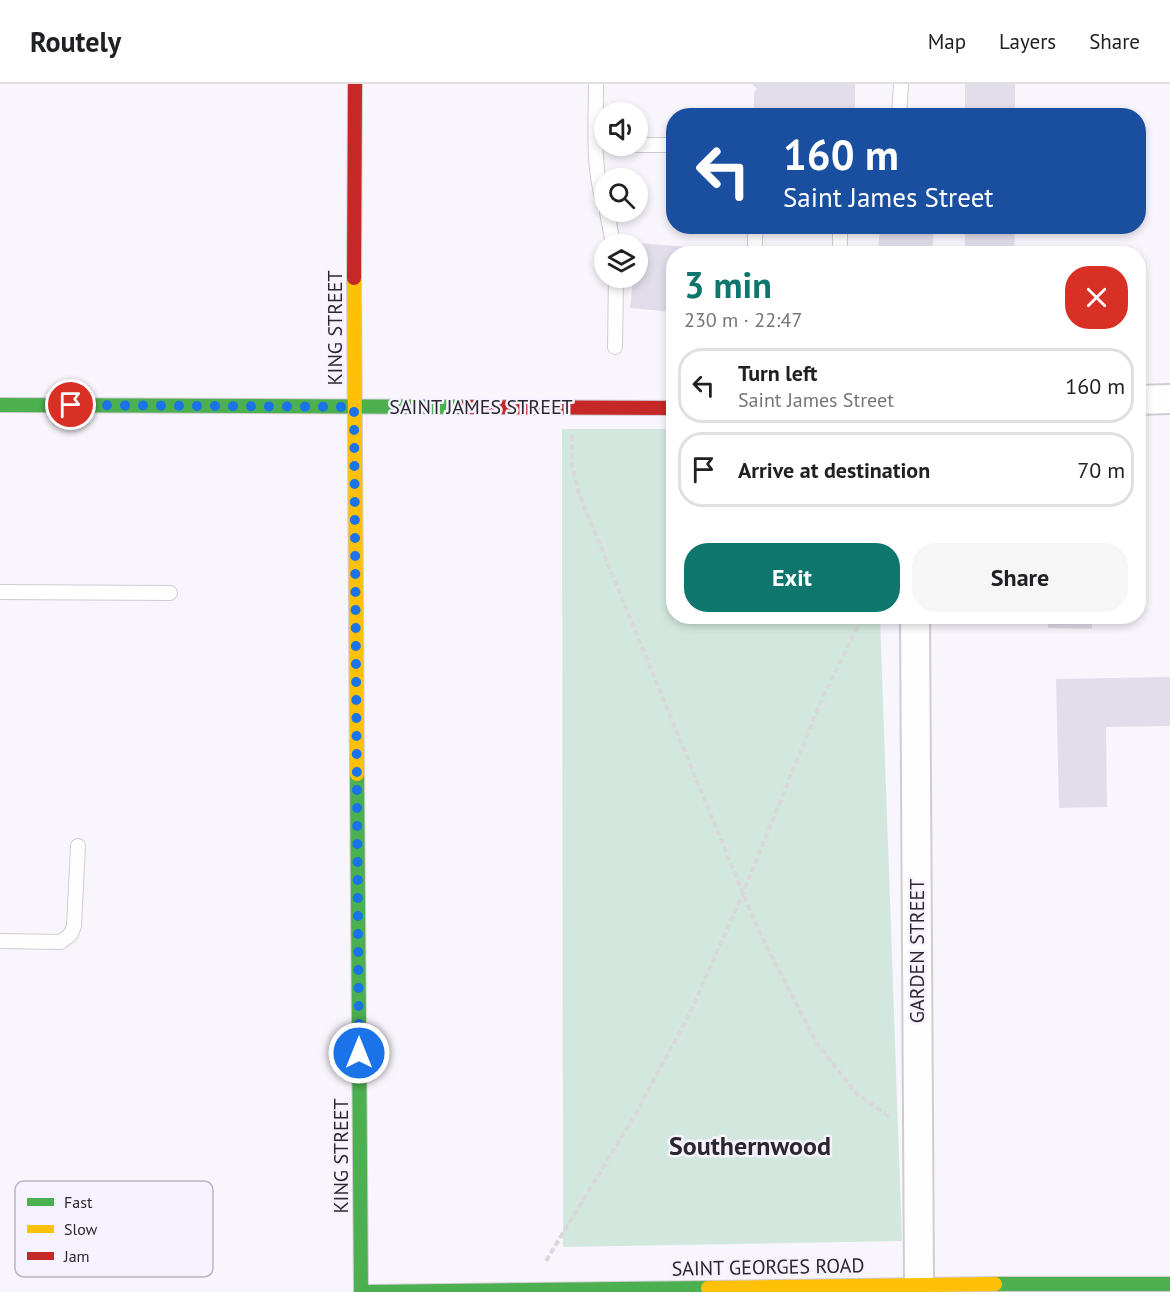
<!DOCTYPE html>
<meta charset="utf-8">
<style>
:root{--surface:#fff;--page:#f6f6f6;--text:#202124;--muted:#757577;--line:#e0e0e0;--accent:#0f766e}
body{margin:0;font-family:"PT Sans",sans-serif;background:var(--page);color:var(--text);height:100vh;display:flex;flex-direction:column;font-size:22px;white-space:nowrap}
*{box-sizing:border-box;margin:0}
p{font-size:20px;color:var(--muted)}
.icon{flex:none;width:33px;height:33px;fill:none;stroke:currentColor;stroke-width:2;stroke-linecap:round;stroke-linejoin:round}
.map{position:relative;flex:1;overflow:hidden}
.panel{position:absolute;left:666px;top:162px;width:480px;height:378px;display:flex;flex-direction:column;background:var(--surface);border-radius:24px;box-shadow:0 3px 9px #0003}
.panel>*{flex:none}
.banner{position:absolute;left:666px;top:24px;width:480px;height:126px;border-radius:24px;box-shadow:0 3px 9px #0003;background:#1a4fa0;color:#fff;overflow:hidden}
.tools{position:absolute;left:594px;top:18px;display:grid;gap:12px}
.tools a{display:grid;place-items:center;width:54px;height:54px;border-radius:50%;background:var(--surface);box-shadow:0 3px 9px #0003;font-size:30px}
.pin{position:absolute;display:grid;place-items:center;width:51px;height:51px;color:#fff;margin:-26px;border:3px solid #fff;border-radius:50%;box-shadow:0 2px 6px #0007}
.me{position:absolute;width:66px;margin:-33px;rotate:0deg;stroke-linejoin:round;filter:drop-shadow(0 0 4px #0008)}
.turn{display:flex;align-items:center;gap:21px;height:126px;padding:0 18px;font-size:27px}
.turn .icon{width:78px;height:78px;stroke-width:2.5}
.turn b{display:block;font-size:42px;line-height:51px}
.round{display:grid;place-items:center;flex:none;width:63px;height:63px;border-radius:24px;background:var(--page)}
.headline{display:flex;align-items:center;justify-content:space-between;height:102px;padding:0 18px}
h1{font-size:36px;font-weight:700;line-height:45px;color:var(--accent)}
.button{display:flex;gap:12px;margin-top:auto;padding:12px 18px}
.button a{flex:1;height:69px;border-radius:24px;background:var(--accent);color:#fff;font-size:24px;font-weight:700;line-height:69px;text-align:center}
.button a+a{background:var(--page);color:var(--text)}
ul{padding:0;list-style:none}
li{display:flex;align-items:center;gap:18px;height:75px;margin:0 12px 9px;padding:0 6px;border:3px solid var(--line);border-radius:24px}
li div{flex:1}
li b{display:block;font-size:22px}
li em{font-style:normal}
header{display:flex;align-items:center;gap:36px;box-sizing:border-box;height:84px;padding:0 30px;background:var(--surface);border-bottom:2px solid var(--line)}
header strong{font-size:28px}
nav{display:flex;gap:33px;margin-inline-start:auto;font-size:21px}
.map>svg:first-child{display:block}
.green{fill:#d2e8de}
.building{fill:#e2ddea}
.lines{fill:none;stroke-linecap:round;stroke-linejoin:round}
.lane-casing{stroke:#cfccd2;stroke-width:16}
.street-casing{stroke:#cfccd2;stroke-width:32}
.fast-casing{stroke:#cfccd2;stroke-width:16}
.slow-casing{stroke:#cfccd2;stroke-width:16}
.jam-casing{stroke:#cfccd2;stroke-width:16}
.path{stroke:#d9d8db;stroke-width:4;stroke-dasharray:6 3;stroke-linecap:butt}
.lane{stroke:#fefeff;stroke-width:14}
.street{stroke:#fefeff;stroke-width:28}
.fast{stroke:#4caf50;stroke-width:14}
.slow{stroke:#ffc107;stroke-width:14}
.jam{stroke:#c62828;stroke-width:14}
.route{stroke:#1a73e8;stroke-width:10;stroke-dasharray:0 18}
.labels{text-anchor:middle;dominant-baseline:central;stroke-width:5;stroke-linejoin:round;paint-order:stroke}
.street-label{font-size:20px;fill:#2a272d;stroke:#f7f2ff}
.district-label{font-size:26px;font-weight:bold;fill:#2a272d;stroke:#f7f2ff}
.key{fill:#f7f2ff;stroke:#bab5c0;stroke-width:1.5}
.key-label{font-size:16px;fill:#2a272d}
</style>
<header>
<strong>Routely</strong>
<nav><a>Map</a><a>Layers</a><a>Share</a></nav>
</header>
<div class="map">
<svg width="1170" height="1208" viewBox="0 0 1170 1208">
<rect width="100%" height="100%" fill="#f8f5fc"/>
<polygon class="green" points="562,345 673,345 674,532 880,533 902,1157 563,1163"/>
<g class="building">
<polygon points="752,0 855,0 855,32 754,32 754,8 757,5"/>
<rect x="965" y="0" width="50" height="32"/>
<polygon points="880,142 934,142 932,170 878,170"/>
<polygon points="965,142 1015,142 1014,170 965,170"/>
<polygon points="638,159 700,164 699,170 674,170 674,228 630,224 633,194 638,194"/>
<polygon points="1047,532 1092,532 1092,545 1048,544"/>
<polygon points="1170,593 1170,642 1106,643 1107,723 1059,724 1056,595"/>
</g>
<g class="lines">
<defs>
<g id="lane">
<path d="M596,0C596,40 592,82 604,120"/>
<polyline points="899,32 901,0"/>
<polyline points="638,61 674,61"/>
<polyline points="607,128 613,160"/>
<polyline points="840,142 840,170"/>
<polyline points="755,170 755,142"/>
<polyline points="615,263 616,194"/>
<polyline points="0,508 170,509"/>
<polyline points="0,857 61,858 71,850 74,842 78,762"/>
</g>
<g id="street">
<polyline points="1138,316 1170,315"/>
<polyline points="915,532 919,1201"/>
</g>
<g id="fast">
<polyline points="0,321 466,323"/>
<polyline points="357,690 361,1208"/>
<polyline points="995,1200 1170,1200"/>
<polyline points="367,1208 708,1204"/>
</g>
<g id="slow">
<polyline points="354,194 357,690"/>
<polyline points="708,1204 995,1200"/>
</g>
<g id="jam">
<polyline points="354,194 355,0"/>
<polyline points="466,323 674,324"/>
</g>
</defs>
<use href="#lane" class="lane-casing"/>
<use href="#street" class="street-casing"/>
<use href="#fast" class="fast-casing"/>
<use href="#slow" class="slow-casing"/>
<use href="#jam" class="jam-casing"/>
<g class="path">
<polyline points="572,351 572,381 578,407 758,846 818,961 856,1009 890,1033"/>
<polyline points="546,1177 636,1029 690,929 743,809 821,617 863,532"/>
</g>
<use href="#lane" class="lane"/>
<use href="#street" class="street"/>
<use href="#fast" class="fast"/>
<use href="#slow" class="slow"/>
<use href="#jam" class="jam"/>
</g>
<g class="lines">
<polyline class="route" points="71,321 354,323 359,969"/>
</g>
<g class="labels">
<g class="street-label">
<text transform="translate(335 244) rotate(-90)">KING STREET</text>
<text x="481" y="323">SAINT JAMES STREET</text>
<text transform="translate(917 867) rotate(-90)">GARDEN STREET</text>
<text transform="translate(341 1072) rotate(-90)">KING STREET</text>
<text transform="translate(768 1183) rotate(-1)">SAINT GEORGES ROAD</text>
</g>
<g class="district-label">
<text x="750" y="1061">Southernwood</text>
</g>
</g>
<rect x="15" y="1097" width="198" height="96" rx="9" class="key"/>
<rect x="27" y="1114" width="27" height="8" fill="#4caf50"/>
<rect x="27" y="1141" width="27" height="8" fill="#ffc107"/>
<rect x="27" y="1168" width="27" height="8" fill="#c62828"/>
<g class="key-label">
<text x="64" y="1124">Fast</text>
<text x="64" y="1151">Slow</text>
<text x="64" y="1178">Jam</text>
</g>
</svg>
<div class="tools">
<a><svg class="icon" aria-label="sound" viewBox="0 0 24 24"><path d="M4 9h4l5-4v14l-5-4H4zM17 9q2 3 0 6"/></svg></a>
<a><svg class="icon" aria-label="search" viewBox="0 0 24 24"><circle cx="10" cy="10" r="6"/><path d="M15 15l6 6"/></svg></a>
<a><svg class="icon" aria-label="layers" viewBox="0 0 24 24"><path d="M12 4l9 5-9 5-9-5zM3 14l9 5 9-5"/></svg></a>
</div>
<div class="pin" style="left:71px;top:321px;background:#d93025"><svg class="icon" aria-label="arrive" viewBox="0 0 24 24"><path d="M6 21V4h12l-3 4 3 4H6"/></svg></div>
<svg class="me" style="left:359px;top:969px" viewBox="-20 -20 40 40"><circle r="17" fill="#1a73e8" stroke="#fff" stroke-width="3"/><path d="M0-11L8 9 0 5-8 9z" fill="#fff"/></svg>
<div class="banner">
<div class="turn"><svg class="icon" aria-label="left" viewBox="0 0 24 24"><path d="M17 20v-9H6M10 6l-5 5 5 5"/></svg><div><b>160 m</b>Saint James Street</div></div>
</div>
<section class="panel">
<div class="headline"><div><h1>3 min</h1><p>230 m · 22:47</p></div><a class="round" style="background:#d93025;color:#fff"><svg class="icon" aria-label="close" viewBox="0 0 24 24"><path d="M6 6l12 12M18 6L6 18"/></svg></a></div>
<ul>
<li><svg class="icon" aria-label="left" viewBox="0 0 24 24"><path d="M17 20v-9H6M10 6l-5 5 5 5"/></svg><div><b>Turn left</b><p>Saint James Street</p></div><em>160 m</em></li>
<li><svg class="icon" aria-label="arrive" viewBox="0 0 24 24"><path d="M6 21V4h12l-3 4 3 4H6"/></svg><div><b>Arrive at destination</b></div><em>70 m</em></li>
</ul>
<div class="button"><a>Exit</a><a>Share</a></div>
</section>
</div>
